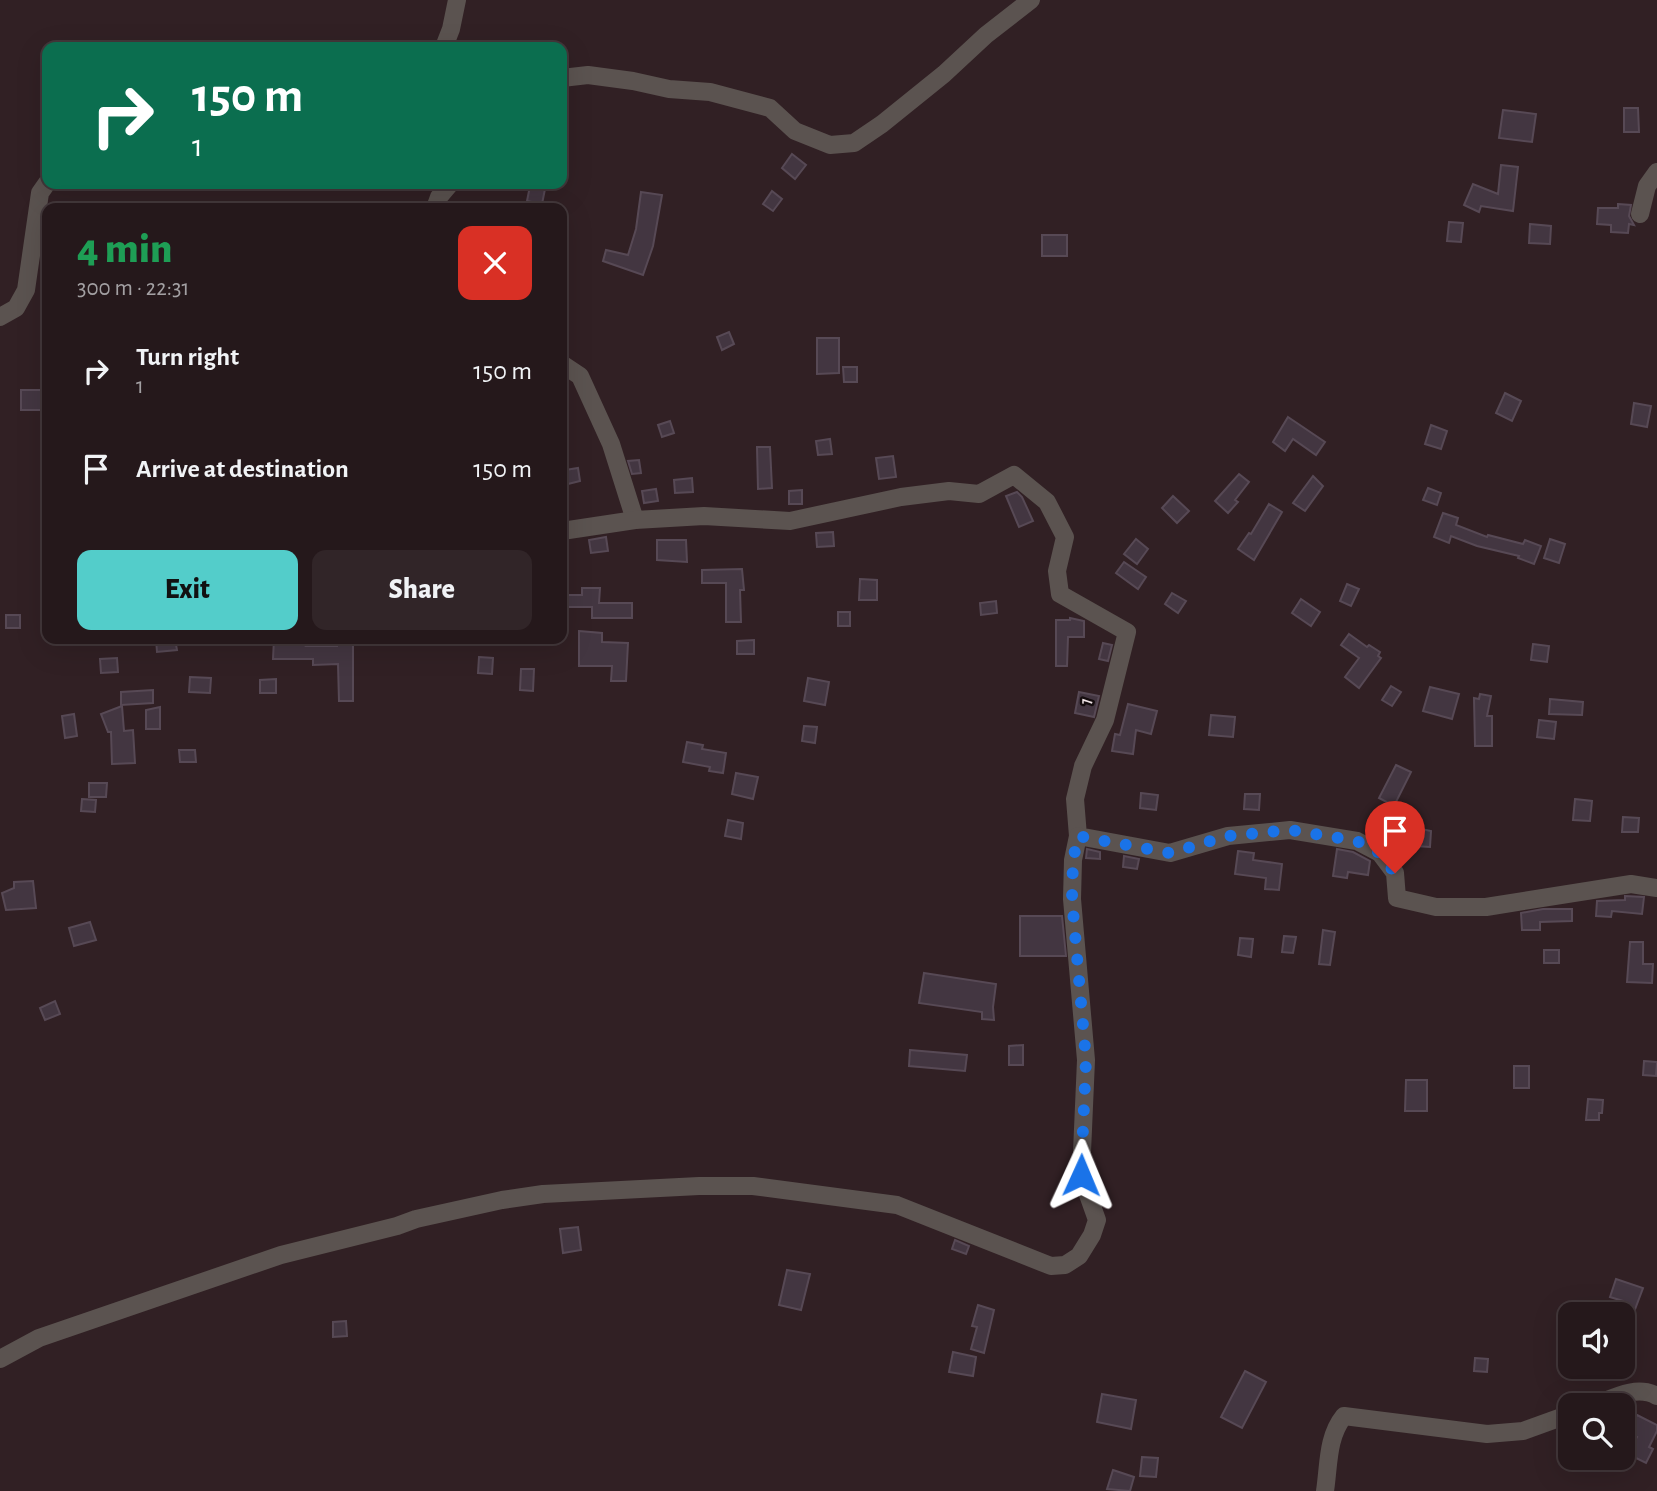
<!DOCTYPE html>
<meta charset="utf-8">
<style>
:root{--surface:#25181b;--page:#312528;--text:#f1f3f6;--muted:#a3a0a3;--line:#42373a;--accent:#53cdca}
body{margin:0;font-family:"Alegreya Sans",sans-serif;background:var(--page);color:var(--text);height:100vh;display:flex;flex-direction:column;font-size:26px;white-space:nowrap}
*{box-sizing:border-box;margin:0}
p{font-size:23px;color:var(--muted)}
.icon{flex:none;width:38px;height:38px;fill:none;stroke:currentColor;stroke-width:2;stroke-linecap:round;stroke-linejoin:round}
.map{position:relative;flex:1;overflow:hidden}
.side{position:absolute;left:42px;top:203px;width:525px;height:441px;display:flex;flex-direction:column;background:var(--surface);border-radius:14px;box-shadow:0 7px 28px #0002,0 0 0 2px var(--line)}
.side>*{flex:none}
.guide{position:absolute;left:42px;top:42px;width:525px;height:147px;border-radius:14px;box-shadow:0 7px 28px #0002,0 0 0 2px var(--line);background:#0b6e4f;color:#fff;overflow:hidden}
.tools{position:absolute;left:1558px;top:1302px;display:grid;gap:14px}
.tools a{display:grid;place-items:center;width:77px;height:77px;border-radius:14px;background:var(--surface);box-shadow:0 7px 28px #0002,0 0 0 2px var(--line);font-size:35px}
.pin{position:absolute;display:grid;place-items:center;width:60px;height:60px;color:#fff;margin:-72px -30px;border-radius:50% 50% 50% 0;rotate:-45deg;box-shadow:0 0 7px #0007}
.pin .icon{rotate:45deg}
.me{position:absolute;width:77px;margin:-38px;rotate:1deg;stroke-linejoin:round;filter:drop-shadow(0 0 5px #0008)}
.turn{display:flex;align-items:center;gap:24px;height:147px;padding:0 35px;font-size:32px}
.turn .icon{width:91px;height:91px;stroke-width:2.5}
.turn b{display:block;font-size:49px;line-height:60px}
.round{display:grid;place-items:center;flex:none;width:74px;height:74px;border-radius:14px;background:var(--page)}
.overview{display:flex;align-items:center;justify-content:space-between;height:119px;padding:0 35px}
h1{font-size:42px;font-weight:800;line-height:52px;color:#1e9e55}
.primary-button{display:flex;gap:14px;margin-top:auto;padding:14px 35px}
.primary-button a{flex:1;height:80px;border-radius:14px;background:var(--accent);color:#111;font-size:28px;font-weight:800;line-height:80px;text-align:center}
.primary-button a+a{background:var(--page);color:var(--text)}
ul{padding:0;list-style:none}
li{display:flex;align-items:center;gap:21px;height:98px;padding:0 35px}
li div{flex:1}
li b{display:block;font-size:26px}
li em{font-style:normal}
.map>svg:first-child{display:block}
.building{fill:#433641;stroke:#574955;stroke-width:2}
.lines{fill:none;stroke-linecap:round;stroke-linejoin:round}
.street{stroke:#5b5350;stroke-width:18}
.route{stroke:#1a73e8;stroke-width:12;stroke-dasharray:0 21.6}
.labels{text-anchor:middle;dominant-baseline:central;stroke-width:5;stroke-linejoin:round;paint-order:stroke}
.street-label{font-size:21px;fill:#f0e4e6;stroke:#140c0e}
</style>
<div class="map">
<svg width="1657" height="1491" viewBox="0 0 1657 1491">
<rect width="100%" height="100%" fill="#312024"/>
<g class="building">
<polygon points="1624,108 1638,108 1639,132 1624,132"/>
<polygon points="1503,110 1536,114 1532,142 1499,138"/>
<polygon points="792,154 806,165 795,179 782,168"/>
<polygon points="1501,165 1518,167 1513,211 1481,206 1479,212 1464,205 1473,184 1498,194"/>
<polygon points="530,186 545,189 542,204 527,201"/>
<polygon points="772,191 782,199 773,211 763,204"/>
<polygon points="641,192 662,195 653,246 643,275 603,261 606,250 628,255 636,229"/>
<polygon points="1618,204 1631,205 1629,216 1634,225 1629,224 1628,233 1611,232 1611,225 1597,224 1598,208 1618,208"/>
<polygon points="1449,222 1463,223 1461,242 1447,241"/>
<polygon points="1530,224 1551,226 1550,244 1529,243"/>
<rect x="1042" y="235" width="25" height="21"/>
<polygon points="729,332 734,344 722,350 717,337"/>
<polygon points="817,338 839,338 839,373 817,374"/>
<polygon points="843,367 857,367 857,382 844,382"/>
<rect x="21" y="390" width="26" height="20"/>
<polygon points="1505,393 1521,401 1512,421 1496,413"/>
<polygon points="1634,403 1651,406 1647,427 1631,424"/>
<polygon points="1288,417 1325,442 1316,455 1293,439 1285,451 1273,442"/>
<polygon points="670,421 674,433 662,437 658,425"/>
<polygon points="1431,425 1447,431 1441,449 1425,444"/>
<polygon points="830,439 832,454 818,455 816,441"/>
<polygon points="757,447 770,447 772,488 758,489"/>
<polygon points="893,456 896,477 879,479 876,458"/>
<polygon points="639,460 641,473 632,474 628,461"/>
<polygon points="578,468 580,481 568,484 565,470"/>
<polygon points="1239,474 1249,482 1235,500 1238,502 1228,513 1215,501"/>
<polygon points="1313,476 1323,486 1305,511 1293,503"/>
<polygon points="692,478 693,492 675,493 674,480"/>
<polygon points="1428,488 1441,493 1437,505 1423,500"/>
<polygon points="656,489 658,501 644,503 642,491"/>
<polygon points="802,490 802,504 789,504 789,491"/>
<polygon points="1017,492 1022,497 1033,521 1019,527 1006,496"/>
<polygon points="1173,496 1189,511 1177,523 1162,508"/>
<polygon points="1269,504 1282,512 1254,560 1238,549 1249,533 1251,534"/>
<polygon points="1443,513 1458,518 1456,525 1487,537 1488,535 1523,544 1525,540 1541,546 1534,564 1518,558 1519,556 1477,546 1451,536 1449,543 1434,537"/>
<polygon points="833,532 834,546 817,547 816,533"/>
<polygon points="606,537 608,551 591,553 589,540"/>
<polygon points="1136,539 1148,549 1137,564 1124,554"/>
<polygon points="1550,539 1565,544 1559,563 1544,558"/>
<polygon points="657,540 686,540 687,562 657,560"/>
<polygon points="1124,562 1146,577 1138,589 1116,573"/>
<polygon points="742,569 744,590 740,590 741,622 726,622 726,583 702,583 702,570"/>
<polygon points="860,579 877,580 877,600 859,600"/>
<polygon points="1347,584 1359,589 1351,606 1340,601"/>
<polygon points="582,588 600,588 599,603 632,603 632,618 592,618 592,607 562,607 562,595 582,595"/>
<polygon points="1172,593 1186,601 1178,613 1165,604"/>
<polygon points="1301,599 1320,612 1311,626 1292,613"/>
<polygon points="996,601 997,613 981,615 980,603"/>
<rect x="838" y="612" width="12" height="14"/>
<rect x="6" y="615" width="14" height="13"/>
<polygon points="1070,618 1084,621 1084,637 1068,637 1067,666 1056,666 1056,620 1070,620"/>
<polygon points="579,631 602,633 602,642 628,643 626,681 611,681 612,666 579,666"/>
<polygon points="1349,634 1367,647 1369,645 1380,652 1378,656 1381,658 1359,688 1345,677 1359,658 1341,645"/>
<polygon points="156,639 175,639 177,650 157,652"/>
<polygon points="274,639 290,639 289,643 307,644 306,646 337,646 337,639 353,639 353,701 339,701 338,664 313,665 313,659 273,659"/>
<polygon points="754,640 754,654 737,654 737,641"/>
<polygon points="1103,643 1112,645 1108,661 1099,659"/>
<polygon points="1533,644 1549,646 1547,662 1531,660"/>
<polygon points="479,657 493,658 492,674 478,673"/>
<polygon points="117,658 118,672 101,673 100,659"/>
<polygon points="521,669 534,669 533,691 520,690"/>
<polygon points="190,677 211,678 210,693 189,692"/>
<polygon points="808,678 829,682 825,705 804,701"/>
<polygon points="276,679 276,693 260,693 260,680"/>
<polygon points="1391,686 1401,692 1392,706 1382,700"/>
<polygon points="1430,687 1459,694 1452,719 1423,711"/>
<polygon points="153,690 153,703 121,705 121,692"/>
<polygon points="1079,692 1099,696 1094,717 1075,713"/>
<polygon points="1480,694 1491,696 1487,716 1492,716 1492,746 1475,746 1474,698 1479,699"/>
<polygon points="1550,699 1583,702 1582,715 1549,714"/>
<polygon points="1128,704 1157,711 1151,734 1136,730 1133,754 1112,751 1115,734 1120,735"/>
<polygon points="122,706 124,731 133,730 135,763 112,764 111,732 108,732 101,714"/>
<polygon points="160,707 160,729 146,729 146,710"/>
<polygon points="74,714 77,736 65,738 62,716"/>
<polygon points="1211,715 1235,717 1233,737 1209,735"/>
<polygon points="1539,720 1556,722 1554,739 1537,737"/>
<polygon points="804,726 817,727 815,743 802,741"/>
<polygon points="687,742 703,745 702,749 726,753 723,773 709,771 710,767 683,762"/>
<polygon points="179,750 195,750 196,762 180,762"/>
<polygon points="1396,765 1411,772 1394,806 1379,798"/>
<polygon points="736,773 758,777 753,799 732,794"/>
<polygon points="89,783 107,783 106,797 89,797"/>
<polygon points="1141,793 1158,795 1156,810 1140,808"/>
<polygon points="1245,794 1260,794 1259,810 1244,809"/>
<polygon points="82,799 96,800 95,812 81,811"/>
<polygon points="1575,799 1592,801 1590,821 1573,820"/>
<polygon points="1623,817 1639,818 1638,832 1622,832"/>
<polygon points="728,820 743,823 741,839 725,836"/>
<polygon points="1375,822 1387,824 1385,841 1373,836"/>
<polygon points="1416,828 1431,831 1430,847 1415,846"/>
<polygon points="1087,849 1100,852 1100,859 1086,858"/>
<polygon points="1337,849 1353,852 1370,861 1368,875 1348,872 1347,878 1333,876"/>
<polygon points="1238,851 1254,853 1253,860 1282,864 1279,890 1265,889 1266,878 1235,874"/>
<polygon points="1124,856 1139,859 1137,869 1123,867"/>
<polygon points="33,881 36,908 6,910 2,893 14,888 14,882"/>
<polygon points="1625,896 1644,897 1642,914 1612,911 1611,917 1596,916 1597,901 1625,900"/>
<polygon points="1543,909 1572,909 1572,921 1540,922 1540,930 1522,930 1521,913"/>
<polygon points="1020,916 1062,916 1066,956 1020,956"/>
<polygon points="90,922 96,940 74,946 69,928"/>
<polygon points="1323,930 1335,932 1330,965 1319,964"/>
<polygon points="1284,936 1296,937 1293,953 1282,952"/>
<polygon points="1240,938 1253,939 1251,957 1238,955"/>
<polygon points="1630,942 1643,942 1643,964 1653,964 1652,983 1627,982"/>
<rect x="1544" y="950" width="15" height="13"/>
<polygon points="924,973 996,984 993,1007 994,1020 982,1019 982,1012 919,1003"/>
<polygon points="55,1001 60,1014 45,1020 40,1008"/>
<polygon points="1023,1045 1023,1065 1009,1065 1009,1046"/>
<polygon points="910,1050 967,1055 965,1071 909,1066"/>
<polygon points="1644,1061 1657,1062 1656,1076 1643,1075"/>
<rect x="1514" y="1066" width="15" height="22"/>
<polygon points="1406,1080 1427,1080 1427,1111 1405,1111"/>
<polygon points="1588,1099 1603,1100 1602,1113 1599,1113 1599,1120 1586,1120"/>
<polygon points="578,1227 581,1250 563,1253 560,1229"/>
<polygon points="955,1240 969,1246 966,1254 952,1249"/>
<polygon points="787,1270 810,1274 801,1310 779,1305"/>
<polygon points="1616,1279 1643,1288 1622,1344 1622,1314 1618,1314 1623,1301 1610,1297"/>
<polygon points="978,1305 994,1310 984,1353 971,1349 977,1327 972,1326"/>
<polygon points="346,1321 347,1336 333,1337 333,1322"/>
<polygon points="953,1352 976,1357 973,1376 949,1372"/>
<polygon points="1475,1358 1488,1359 1487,1372 1474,1371"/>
<polygon points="1245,1371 1266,1382 1242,1428 1221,1417"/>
<polygon points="1102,1394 1136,1400 1131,1429 1097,1422"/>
<polygon points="1637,1415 1657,1425 1657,1431 1649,1447 1653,1449 1646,1463 1628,1454 1637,1437 1628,1432"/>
<polygon points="1142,1457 1158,1458 1156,1477 1140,1476"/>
<polygon points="1113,1470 1134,1477 1130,1491 1107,1489"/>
</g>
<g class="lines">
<g class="street">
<polyline points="444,47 451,29 457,0"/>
<polyline points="562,78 588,75 633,81 669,89 710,92 770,108 795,131 830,145 854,143 882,124 944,74 986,35 1031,0"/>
<polyline points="435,208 439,197 450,184"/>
<polyline points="1640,214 1647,186 1657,172"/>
<polyline points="0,317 16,308 26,290 40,193 47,183"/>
<polyline points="562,364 580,376 611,444 635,520"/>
<polyline points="562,531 635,520 704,516 790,521 901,497 949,491 979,494 1014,475 1047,502 1065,537 1057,571 1060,594 1127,632 1105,720 1083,766 1075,799 1078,836 1170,853 1228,836 1290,830 1357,841 1380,853 1395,873 1397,898 1436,907 1486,907 1631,884 1657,888"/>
<polyline points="0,1359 39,1338 281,1255 397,1226 416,1219 502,1200 543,1194 699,1186 753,1186 897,1205 1051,1266 1065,1265 1079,1256 1092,1235 1097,1220 1081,1175 1086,1060 1072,899 1073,860 1078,836"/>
<path d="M1595,1405C1615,1397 1637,1385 1657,1396"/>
<path d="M1325,1491C1329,1465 1327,1437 1344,1416L1487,1434L1523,1431L1570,1414"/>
</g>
</g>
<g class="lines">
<polyline class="route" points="1081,1175 1086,1060 1072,899 1073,860 1078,836 1170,853 1228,836 1290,830 1357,841 1380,853 1395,873"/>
</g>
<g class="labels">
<g class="street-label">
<text transform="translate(1086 701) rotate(-72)">1</text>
</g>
</g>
</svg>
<div class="tools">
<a><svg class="icon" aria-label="sound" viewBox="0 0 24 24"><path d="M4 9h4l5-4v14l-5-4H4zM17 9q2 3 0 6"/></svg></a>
<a><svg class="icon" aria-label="search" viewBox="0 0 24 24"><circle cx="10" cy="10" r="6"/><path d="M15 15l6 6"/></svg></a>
</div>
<div class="pin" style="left:1395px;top:873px;background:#d93025"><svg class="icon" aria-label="arrive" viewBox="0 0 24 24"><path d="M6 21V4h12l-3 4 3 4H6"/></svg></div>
<svg class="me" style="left:1081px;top:1175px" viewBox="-20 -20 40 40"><path d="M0-17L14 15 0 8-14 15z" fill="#1a73e8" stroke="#fff" stroke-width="4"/></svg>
<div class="guide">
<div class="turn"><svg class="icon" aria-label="right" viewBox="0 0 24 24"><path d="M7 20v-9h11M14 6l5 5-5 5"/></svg><div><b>150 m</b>1</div></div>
</div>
<section class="side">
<div class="overview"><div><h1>4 min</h1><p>300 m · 22:31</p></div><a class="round" style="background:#d93025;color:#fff"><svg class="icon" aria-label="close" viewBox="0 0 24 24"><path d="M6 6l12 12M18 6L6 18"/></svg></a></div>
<ul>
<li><svg class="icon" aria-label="right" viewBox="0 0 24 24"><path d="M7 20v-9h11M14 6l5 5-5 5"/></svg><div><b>Turn right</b><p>1</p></div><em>150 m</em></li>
<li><svg class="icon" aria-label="arrive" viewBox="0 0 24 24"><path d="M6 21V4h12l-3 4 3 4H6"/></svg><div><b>Arrive at destination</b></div><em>150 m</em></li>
</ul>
<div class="primary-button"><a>Exit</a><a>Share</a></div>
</section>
</div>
